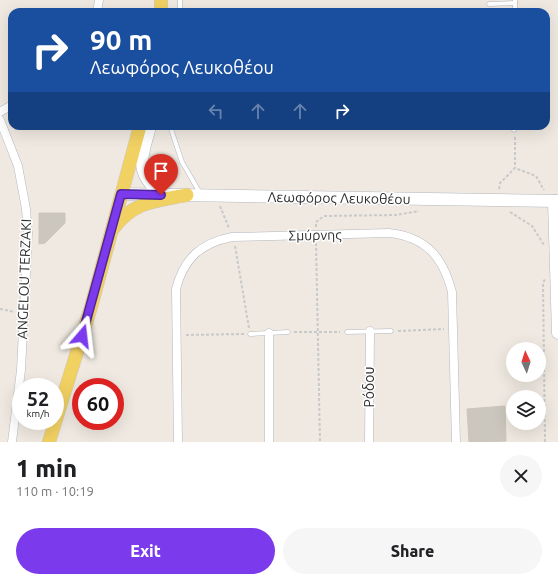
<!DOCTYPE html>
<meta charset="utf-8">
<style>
:root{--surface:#fff;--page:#f6f6f6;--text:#202124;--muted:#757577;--accent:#7c3aed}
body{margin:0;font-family:Ubuntu,sans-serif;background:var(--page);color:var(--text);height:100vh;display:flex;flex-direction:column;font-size:15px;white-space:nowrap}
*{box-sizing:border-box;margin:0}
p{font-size:13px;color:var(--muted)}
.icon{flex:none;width:22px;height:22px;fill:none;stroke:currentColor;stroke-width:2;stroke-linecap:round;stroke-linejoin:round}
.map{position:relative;height:442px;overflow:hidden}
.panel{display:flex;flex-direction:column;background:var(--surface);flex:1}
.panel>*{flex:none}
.top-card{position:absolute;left:8px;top:8px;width:542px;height:122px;border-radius:12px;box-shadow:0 4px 16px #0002;background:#1a4fa0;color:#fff;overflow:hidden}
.needle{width:26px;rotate:356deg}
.fabs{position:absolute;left:506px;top:342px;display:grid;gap:8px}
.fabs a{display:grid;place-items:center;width:40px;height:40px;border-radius:50%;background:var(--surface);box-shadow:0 4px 16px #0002;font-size:20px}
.speed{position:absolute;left:12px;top:378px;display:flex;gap:8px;font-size:20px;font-weight:700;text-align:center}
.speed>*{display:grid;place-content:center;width:52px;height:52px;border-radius:50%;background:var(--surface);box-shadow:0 4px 16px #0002;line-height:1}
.speed small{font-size:10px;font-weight:400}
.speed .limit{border:6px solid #d22;background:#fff;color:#111}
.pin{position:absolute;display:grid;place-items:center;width:34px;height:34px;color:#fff;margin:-41px -17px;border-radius:50% 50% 50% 0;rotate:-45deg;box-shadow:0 0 4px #0007}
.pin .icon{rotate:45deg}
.me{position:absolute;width:44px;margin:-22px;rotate:17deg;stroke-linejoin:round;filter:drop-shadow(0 0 3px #0008)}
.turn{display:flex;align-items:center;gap:14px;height:84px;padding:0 16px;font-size:18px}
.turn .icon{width:52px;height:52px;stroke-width:2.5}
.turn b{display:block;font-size:28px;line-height:34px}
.lanes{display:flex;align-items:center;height:38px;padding:0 16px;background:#0003;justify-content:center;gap:20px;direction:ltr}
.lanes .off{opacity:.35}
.round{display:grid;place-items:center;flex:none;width:42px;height:42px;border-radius:21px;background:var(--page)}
.head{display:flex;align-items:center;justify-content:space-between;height:68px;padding:0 16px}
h1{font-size:24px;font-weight:800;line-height:30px}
.action{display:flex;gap:8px;margin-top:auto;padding:8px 16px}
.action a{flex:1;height:46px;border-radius:24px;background:var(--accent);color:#fff;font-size:16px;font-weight:800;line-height:46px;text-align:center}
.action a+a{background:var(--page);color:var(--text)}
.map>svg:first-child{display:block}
.building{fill:#cbc7bf;stroke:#cbc5ba}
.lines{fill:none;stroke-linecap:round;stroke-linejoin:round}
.lane-casing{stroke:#b4b7c1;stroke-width:5}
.street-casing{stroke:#b4b7c1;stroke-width:9}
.secondary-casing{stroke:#b4b7c1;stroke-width:13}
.primary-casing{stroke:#c9c9c9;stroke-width:14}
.path{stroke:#c9c9c9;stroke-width:2;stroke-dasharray:3 2;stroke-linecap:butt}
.lane{stroke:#fff;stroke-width:4}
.street{stroke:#fff;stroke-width:8}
.secondary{stroke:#fff;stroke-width:12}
.primary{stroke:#f2d163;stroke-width:13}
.route-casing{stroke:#51269a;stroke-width:10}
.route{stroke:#7c3aed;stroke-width:7}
.labels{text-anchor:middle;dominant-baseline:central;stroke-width:3;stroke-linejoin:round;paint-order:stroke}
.street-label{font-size:14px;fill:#2e2e2e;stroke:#fff}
</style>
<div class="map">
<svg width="558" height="442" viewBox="0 0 558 442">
<rect width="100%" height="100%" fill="#efe9e1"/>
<g class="building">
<polygon points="39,213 65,213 65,223 45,243 39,244"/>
<polygon points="505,406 506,441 469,442 467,409"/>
</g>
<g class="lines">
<defs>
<g id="lane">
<polyline points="180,0 180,12"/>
<polyline points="489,4 515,3"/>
<polyline points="515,12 515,0"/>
<polyline points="170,126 182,162 200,193"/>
<polyline points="514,130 514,126"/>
<polyline points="347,332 391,331"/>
<polyline points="250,334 288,332"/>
</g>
<g id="street">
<polyline points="97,12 99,0"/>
<polyline points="0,112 12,105"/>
<polyline points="0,120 18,166 26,209 28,233 21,370 12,442"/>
<path d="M178,442L176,289C184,258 201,243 232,237L389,233C426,237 443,257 452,292L456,442"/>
<polyline points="269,442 269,333"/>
<polyline points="369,442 370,331"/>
</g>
<g id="secondary">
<path d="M150,126C142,159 133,169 161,195"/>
<polyline points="121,194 558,201"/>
<polyline points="554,201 558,333"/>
</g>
<g id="primary">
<polyline points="161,12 161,0"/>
<path d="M113,229C133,201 156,201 187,195"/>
<polyline points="49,442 91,307 140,126"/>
</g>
</defs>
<use href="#lane" class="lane-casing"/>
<use href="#street" class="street-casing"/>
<use href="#secondary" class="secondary-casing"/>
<use href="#primary" class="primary-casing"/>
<g class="path">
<polyline points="515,137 515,168"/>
<polyline points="499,189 500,183 515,168 536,176 544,190"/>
<polyline points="220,206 229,228"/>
<polyline points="510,212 532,226 544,245"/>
<polyline points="316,227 316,222 324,216 396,215 419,211"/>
<polyline points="316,243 320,442"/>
<polyline points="235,246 249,328"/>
<polyline points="0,309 15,312"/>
<polyline points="398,331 444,329"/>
<polyline points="294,332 340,332"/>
<polyline points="186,335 244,334"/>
<polyline points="545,442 543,283 545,279"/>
</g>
<use href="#lane" class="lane"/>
<use href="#street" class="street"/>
<use href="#secondary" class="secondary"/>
<use href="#primary" class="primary"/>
</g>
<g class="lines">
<defs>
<polyline id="route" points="82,336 121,194 161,195"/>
</defs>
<use href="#route" class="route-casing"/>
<use href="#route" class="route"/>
</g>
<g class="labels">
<g class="street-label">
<text transform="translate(339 198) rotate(1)">Λεωφόρος Λευκοθέου</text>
<text transform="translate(315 235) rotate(-1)">Σμύρνης</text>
<text transform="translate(24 279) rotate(-88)">ANGELOU TERZAKI</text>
<text transform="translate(369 387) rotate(-90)">Ρόδου</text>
</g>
</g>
</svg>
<div class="fabs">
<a><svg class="needle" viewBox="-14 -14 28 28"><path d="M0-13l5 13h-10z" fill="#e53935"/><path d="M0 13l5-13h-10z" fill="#757577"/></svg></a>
<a><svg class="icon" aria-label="layers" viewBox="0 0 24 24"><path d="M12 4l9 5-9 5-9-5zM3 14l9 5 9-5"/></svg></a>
</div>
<div class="speed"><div>52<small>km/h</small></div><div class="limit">60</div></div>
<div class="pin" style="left:161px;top:195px;background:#d93025"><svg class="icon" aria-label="arrive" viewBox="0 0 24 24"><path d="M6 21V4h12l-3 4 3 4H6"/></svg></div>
<svg class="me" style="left:82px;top:336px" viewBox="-20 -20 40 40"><path d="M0-17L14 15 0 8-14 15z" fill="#7c3aed" stroke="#fff" stroke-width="4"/></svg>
<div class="top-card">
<div class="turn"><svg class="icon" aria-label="right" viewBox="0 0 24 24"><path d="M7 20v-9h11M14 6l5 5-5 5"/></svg><div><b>90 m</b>Λεωφόρος Λευκοθέου</div></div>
<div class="lanes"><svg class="icon off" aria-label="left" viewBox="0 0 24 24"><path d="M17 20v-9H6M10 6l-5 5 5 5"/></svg><svg class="icon off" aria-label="ahead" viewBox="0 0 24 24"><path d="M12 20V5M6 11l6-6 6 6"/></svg><svg class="icon off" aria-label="ahead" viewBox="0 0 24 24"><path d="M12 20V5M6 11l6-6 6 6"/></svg><svg class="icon" aria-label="right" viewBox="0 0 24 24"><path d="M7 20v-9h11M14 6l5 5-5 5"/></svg></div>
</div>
</div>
<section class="panel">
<div class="head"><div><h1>1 min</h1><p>110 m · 10:19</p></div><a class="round"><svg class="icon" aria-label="close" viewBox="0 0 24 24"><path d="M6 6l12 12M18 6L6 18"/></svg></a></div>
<div class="action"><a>Exit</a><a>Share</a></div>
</section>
